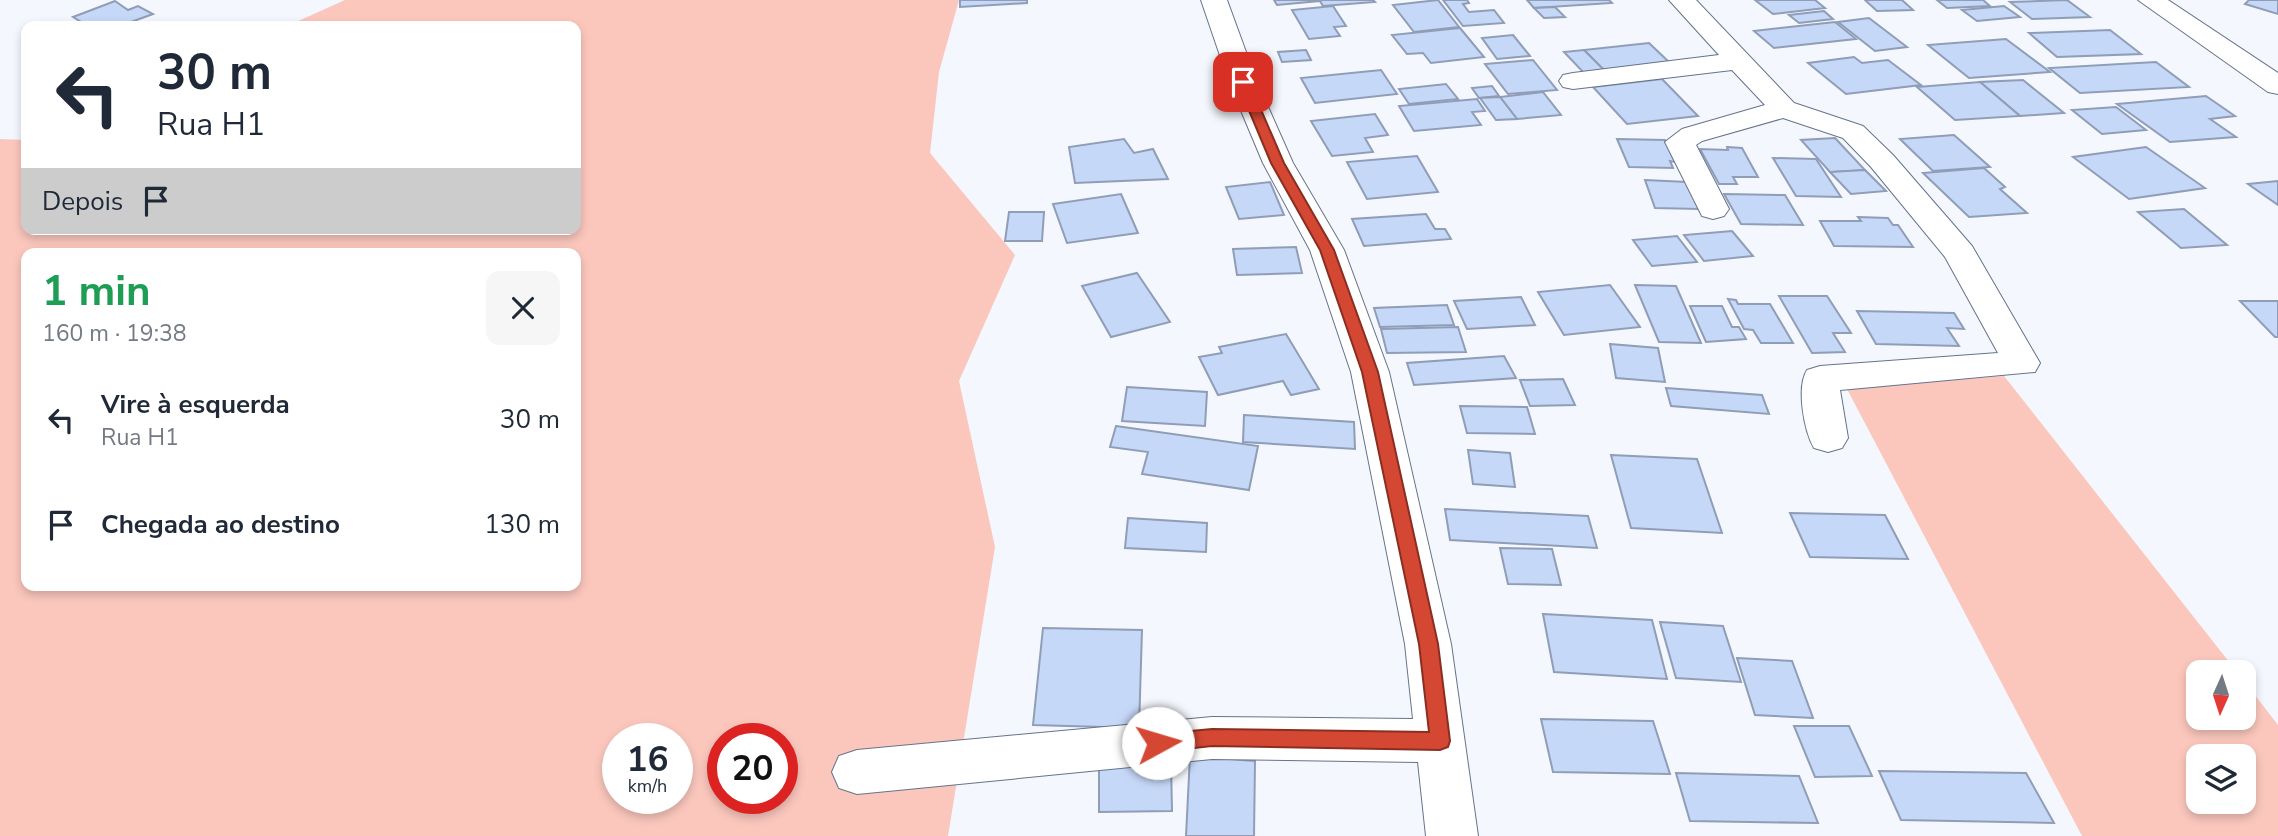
<!DOCTYPE html>
<html lang="pt">
<meta charset="utf-8">
<style>
:root{--surface:#fff;--page:#f6f6f7;--text:#1f2937;--muted:#747a83}
body{margin:0;font-family:"Nunito Sans",sans-serif;background:var(--page);color:var(--text);height:100vh;display:flex;flex-direction:column;font-size:26px;white-space:nowrap}
*{box-sizing:border-box;margin:0}
p{font-size:23px;color:var(--muted)}
.icon{flex:none;width:38px;height:38px;fill:none;stroke:currentColor;stroke-width:2;stroke-linecap:round;stroke-linejoin:round}
.map{position:relative;flex:1;overflow:hidden}
.side{position:absolute;left:21px;top:248px;width:560px;height:343px;display:flex;flex-direction:column;background:var(--surface);border-radius:14px;box-shadow:0 4px 10px #0003}
.side>*{flex:none}
.hud{position:absolute;left:21px;top:21px;width:560px;height:214px;border-radius:14px;box-shadow:0 4px 10px #0003;background:#fff;color:var(--text);overflow:hidden}
.needle{width:46px;rotate:183deg}
.controls{position:absolute;left:2186px;top:660px;display:grid;gap:14px}
.controls a{display:grid;place-items:center;width:70px;height:70px;border-radius:14px;background:var(--surface);box-shadow:0 4px 10px #0003;font-size:35px}
.speed{position:absolute;left:602px;top:723px;display:flex;gap:14px;font-size:35px;font-weight:700;text-align:center}
.speed>*{display:grid;place-content:center;width:91px;height:91px;border-radius:50%;background:var(--surface);box-shadow:0 4px 10px #0003;line-height:1}
.speed small{font-size:18px;font-weight:400}
.speed .limit{border:10px solid #d22;background:#fff;color:#111}
.pin{position:absolute;display:grid;place-items:center;width:60px;height:60px;color:#fff;margin:-30px;border-radius:14px;box-shadow:0 4px 10px #0006}
.me{position:absolute;width:77px;margin:-38px;rotate:84deg;stroke-linejoin:round;filter:drop-shadow(0 0 5px #0008)}
.turn{display:flex;align-items:center;gap:24px;height:147px;padding:0 21px;font-size:32px}
.turn .icon{width:91px;height:91px;stroke-width:2.5}
.turn b{display:block;font-size:49px;line-height:60px}
.then{display:flex;align-items:center;height:66px;padding:0 21px;background:#0003;gap:14px;font-size:26px}
.round{display:grid;place-items:center;flex:none;width:74px;height:74px;border-radius:14px;background:var(--page)}
.head{display:flex;align-items:center;justify-content:space-between;height:119px;padding:0 21px}
h1{font-size:42px;font-weight:700;line-height:52px;color:#1e9e55}
ul{padding:0;list-style:none}
li{display:flex;align-items:center;gap:21px;height:105px;padding:0 21px}
li div{flex:1}
li b{display:block;font-size:26px}
li em{font-style:normal}
.map>svg:first-child{display:block}
.green{fill:#fbc7bd;fill-rule:evenodd}
.building{fill:#c6d8f8;stroke:#8f9db7;stroke-width:2}
.lines{fill:none;stroke-linecap:round;stroke-linejoin:round}
.minor-casing{stroke:#66738b;stroke-width:2}
.minor{fill:#fff;fill-rule:evenodd}
.route{fill:#d44733;stroke:#8a2e21;stroke-width:2}
</style>
<div class="map">
<svg width="2278" height="836" viewBox="0 0 2278 836">
<rect width="100%" height="100%" fill="#f4f7fd"/>
<g class="green">
<path d="M345,0H959L939,72L930,153L1015,255L959,381L995,547L948,836H0V139L26,140V229H576V26H287ZM26,254H576V586H26ZM618,738H677V798H618ZM723,738H782V798H723Z"/>
<path d="M2004,376L2237,672H2198V718H2244V681L2278,725V836H2082L1847,389ZM2198,756H2244V802H2198Z"/>
</g>
<g class="building">
<polygon points="960,0 1027,0 1027,3 960,7"/>
<polygon points="1274,0 1373,0 1375,2 1323,6 1320,1 1277,5"/>
<polygon points="1438,0 1459,27 1414,32 1393,5"/>
<polygon points="1443,0 1467,0 1469,3 1463,4 1469,12 1494,10 1504,23 1463,26"/>
<polygon points="1527,0 1609,0 1612,3 1534,8"/>
<polygon points="1755,0 1815,0 1825,8 1773,14"/>
<polygon points="1865,0 1902,0 1913,10 1877,11"/>
<polygon points="1937,0 1983,0 1990,6 1947,8"/>
<polygon points="2067,0 2090,17 2032,19 2010,2"/>
<polygon points="2249,0 2278,0 2278,14 2245,4"/>
<polygon points="115,1 128,10 138,6 153,14 120,26 88,26 73,17"/>
<polygon points="1333,6 1346,26 1334,27 1340,36 1309,39 1292,10"/>
<polygon points="2004,6 2020,17 1977,21 1962,10"/>
<polygon points="1555,7 1565,17 1544,18 1534,8"/>
<polygon points="1824,11 1833,19 1799,23 1789,15"/>
<polygon points="1869,18 1907,47 1875,51 1838,22"/>
<polygon points="1835,22 1856,39 1774,48 1754,31"/>
<polygon points="1460,28 1484,57 1431,63 1423,53 1407,54 1392,35"/>
<polygon points="2110,30 2141,54 2057,57 2029,33"/>
<polygon points="1513,35 1530,56 1497,59 1482,38"/>
<polygon points="2006,39 2050,72 1969,78 1928,45"/>
<polygon points="1649,43 1670,63 1604,70 1584,50"/>
<polygon points="1306,50 1311,60 1282,62 1278,52"/>
<polygon points="1584,50 1604,70 1584,73 1564,52"/>
<polygon points="1854,57 1862,63 1888,60 1921,85 1846,94 1808,63"/>
<polygon points="1533,60 1557,90 1508,94 1485,64"/>
<polygon points="2156,62 2189,87 2080,93 2049,68"/>
<polygon points="1381,70 1397,94 1315,103 1301,78"/>
<polygon points="1662,79 1698,116 1627,124 1593,87"/>
<polygon points="2023,80 2064,113 2020,116 1980,82"/>
<polygon points="1980,82 2020,116 1955,120 1917,87"/>
<polygon points="1446,84 1458,99 1409,104 1399,89"/>
<polygon points="1492,86 1499,96 1479,98 1472,88"/>
<polygon points="1543,92 1561,115 1517,119 1500,97"/>
<polygon points="2206,96 2235,116 2210,119 2236,137 2170,142 2117,104"/>
<polygon points="1500,97 1517,119 1496,120 1480,98"/>
<polygon points="1477,99 1485,111 1472,112 1481,125 1414,131 1399,106"/>
<polygon points="2116,107 2146,130 2102,134 2072,110"/>
<polygon points="1375,114 1388,135 1365,138 1373,152 1332,156 1311,121"/>
<polygon points="1954,135 1990,167 1933,171 1900,139"/>
<polygon points="1835,138 1865,170 1830,172 1801,140"/>
<polygon points="1124,139 1134,153 1153,149 1168,179 1075,183 1069,147"/>
<polygon points="1617,139 1665,140 1675,162 1670,161 1673,168 1629,167"/>
<polygon points="1727,147 1742,148 1758,177 1733,177 1737,184 1719,184 1700,149 1728,150"/>
<polygon points="2146,147 2205,188 2129,199 2073,157"/>
<polygon points="1417,156 1438,192 1367,199 1347,162"/>
<polygon points="1773,158 1816,159 1841,197 1796,196"/>
<polygon points="1984,168 2005,187 2000,189 2027,213 1969,217 1923,173"/>
<polygon points="1865,170 1886,191 1851,194 1830,172"/>
<polygon points="1645,180 1687,182 1699,209 1655,208"/>
<polygon points="2278,181 2278,205 2248,184"/>
<polygon points="1270,182 1284,215 1239,219 1226,187"/>
<polygon points="1121,194 1138,233 1067,243 1053,204"/>
<polygon points="1724,194 1785,195 1803,225 1741,224"/>
<polygon points="2184,209 2227,245 2181,248 2138,212"/>
<polygon points="1009,212 1044,212 1042,241 1005,241"/>
<polygon points="1426,214 1435,229 1445,229 1451,239 1364,246 1352,219"/>
<polygon points="1858,217 1888,218 1893,225 1898,225 1913,247 1834,246 1820,221 1861,221"/>
<polygon points="1732,231 1753,256 1704,261 1684,235"/>
<polygon points="1677,236 1697,262 1652,266 1633,240"/>
<polygon points="1296,247 1302,273 1237,275 1233,249"/>
<polygon points="1137,273 1170,322 1111,337 1082,286"/>
<polygon points="1610,285 1640,327 1564,335 1538,292"/>
<polygon points="1635,285 1676,286 1701,343 1659,342"/>
<polygon points="1779,296 1827,296 1851,333 1833,333 1845,352 1812,353"/>
<polygon points="1521,297 1535,325 1467,329 1454,301"/>
<polygon points="1728,299 1736,300 1738,304 1770,304 1793,343 1761,343 1753,330 1744,329"/>
<polygon points="2240,301 2278,301 2278,337 2275,337"/>
<polygon points="1447,305 1454,325 1380,327 1374,308"/>
<polygon points="1690,306 1722,306 1732,327 1739,327 1746,339 1706,342"/>
<polygon points="1857,311 1954,313 1964,329 1947,328 1959,346 1876,344"/>
<polygon points="1458,327 1466,352 1387,353 1381,329"/>
<polygon points="1286,334 1319,389 1291,395 1283,381 1218,395 1199,357 1222,353 1219,347"/>
<polygon points="1610,344 1658,348 1665,382 1616,378"/>
<polygon points="1504,356 1516,378 1414,385 1407,363"/>
<polygon points="1563,379 1575,405 1530,406 1520,380"/>
<polygon points="1127,387 1207,392 1205,426 1122,421"/>
<polygon points="1666,388 1762,395 1769,414 1671,406"/>
<polygon points="1460,406 1527,407 1535,434 1467,433"/>
<polygon points="1244,415 1354,422 1355,449 1243,442"/>
<polygon points="1116,426 1258,446 1249,490 1142,474 1148,452 1110,447"/>
<polygon points="1468,450 1510,453 1515,487 1473,484"/>
<polygon points="1611,455 1697,459 1722,533 1631,528"/>
<polygon points="1445,509 1588,516 1597,548 1450,540"/>
<polygon points="1790,513 1885,515 1908,559 1810,557"/>
<polygon points="1128,518 1207,523 1206,552 1125,548"/>
<polygon points="1500,548 1552,549 1561,585 1508,584"/>
<polygon points="1543,614 1652,620 1667,679 1554,672"/>
<polygon points="1660,622 1723,626 1741,682 1676,678"/>
<polygon points="1043,628 1142,630 1139,728 1033,725"/>
<polygon points="1737,658 1792,661 1813,718 1755,715"/>
<polygon points="1541,719 1653,721 1670,774 1553,772"/>
<polygon points="1794,726 1849,726 1872,776 1815,777"/>
<polygon points="1190,756 1255,761 1254,836 1186,836"/>
<polygon points="1171,763 1172,811 1099,812 1099,764"/>
<polygon points="1879,771 2026,773 2054,823 1901,820"/>
<polygon points="1676,773 1799,776 1818,823 1690,821"/>
</g>
<g class="lines">
<defs>
<g id="minor">
<polygon points="1201,0 1227,0 1257,82 1293,163 1344,250 1389,372 1451,644 1478,836 1426,836 1418,762 1212,759 857,794 839,788 832,772 839,756 857,750 1212,717 1413,719 1405,644 1351,372 1310,250 1263,163 1229,82"/>
<path d="M1669,0H1696L1794,103L1863,126L1893,155L1972,246L2040,363L2035,372L1840,390L1848,438L1842,448L1828,452L1814,448C1804,431 1796,387 1807,370L1820,366L1998,353L1945,257L1871,167L1843,138L1783,118L1702,141L1696,145L1729,209L1724,216L1713,219L1702,216L1665,142L1682,129L1765,105L1732,70L1573,89L1563,87L1559,81L1563,75L1573,73L1719,55Z"/>
<polygon points="2138,0 2168,0 2278,73 2278,94 2268,92"/>
</g>
</defs>
<use href="#minor" class="minor-casing"/>
<use href="#minor" class="minor"/>
</g>
<polygon class="route" points="1243,79 1249,82 1284,163 1334,250 1378,372 1438,644 1450,741 1448,747 1440,750 1212,746 1158,752 1151,749 1148,743 1151,737 1158,734 1212,729 1429,732 1419,644 1362,372 1320,250 1271,163 1237,82"/>
</svg>
<div class="controls">
<a><svg class="needle" viewBox="-14 -14 28 28"><path d="M0-13l5 13h-10z" fill="#e53935"/><path d="M0 13l5-13h-10z" fill="#747a83"/></svg></a>
<a><svg class="icon" aria-label="layers" viewBox="0 0 24 24"><path d="M12 4l9 5-9 5-9-5zM3 14l9 5 9-5"/></svg></a>
</div>
<div class="speed"><div>16<small>km/h</small></div><div class="limit">20</div></div>
<div class="pin" style="left:1243px;top:82px;background:#d93025"><svg class="icon" aria-label="arrive" viewBox="0 0 24 24"><path d="M6 21V4h12l-3 4 3 4H6"/></svg></div>
<svg class="me" style="left:1158px;top:743px" viewBox="-20 -20 40 40"><circle r="19" fill="#fff"/><path d="M0-13L10 11 0 6-10 11z" fill="#d44733"/></svg>
<div class="hud">
<div class="turn"><svg class="icon" aria-label="left" viewBox="0 0 24 24"><path d="M17 20v-9H6M10 6l-5 5 5 5"/></svg><div><b>30 m</b>Rua H1</div></div>
<div class="then">Depois<svg class="icon" aria-label="arrive" viewBox="0 0 24 24"><path d="M6 21V4h12l-3 4 3 4H6"/></svg></div>
</div>
<section class="side">
<div class="head"><div><h1>1 min</h1><p>160 m · 19:38</p></div><a class="round"><svg class="icon" aria-label="close" viewBox="0 0 24 24"><path d="M6 6l12 12M18 6L6 18"/></svg></a></div>
<ul>
<li><svg class="icon" aria-label="left" viewBox="0 0 24 24"><path d="M17 20v-9H6M10 6l-5 5 5 5"/></svg><div><b>Vire à esquerda</b><p>Rua H1</p></div><em>30 m</em></li>
<li><svg class="icon" aria-label="arrive" viewBox="0 0 24 24"><path d="M6 21V4h12l-3 4 3 4H6"/></svg><div><b>Chegada ao destino</b></div><em>130 m</em></li>
</ul>
</section>
</div>
